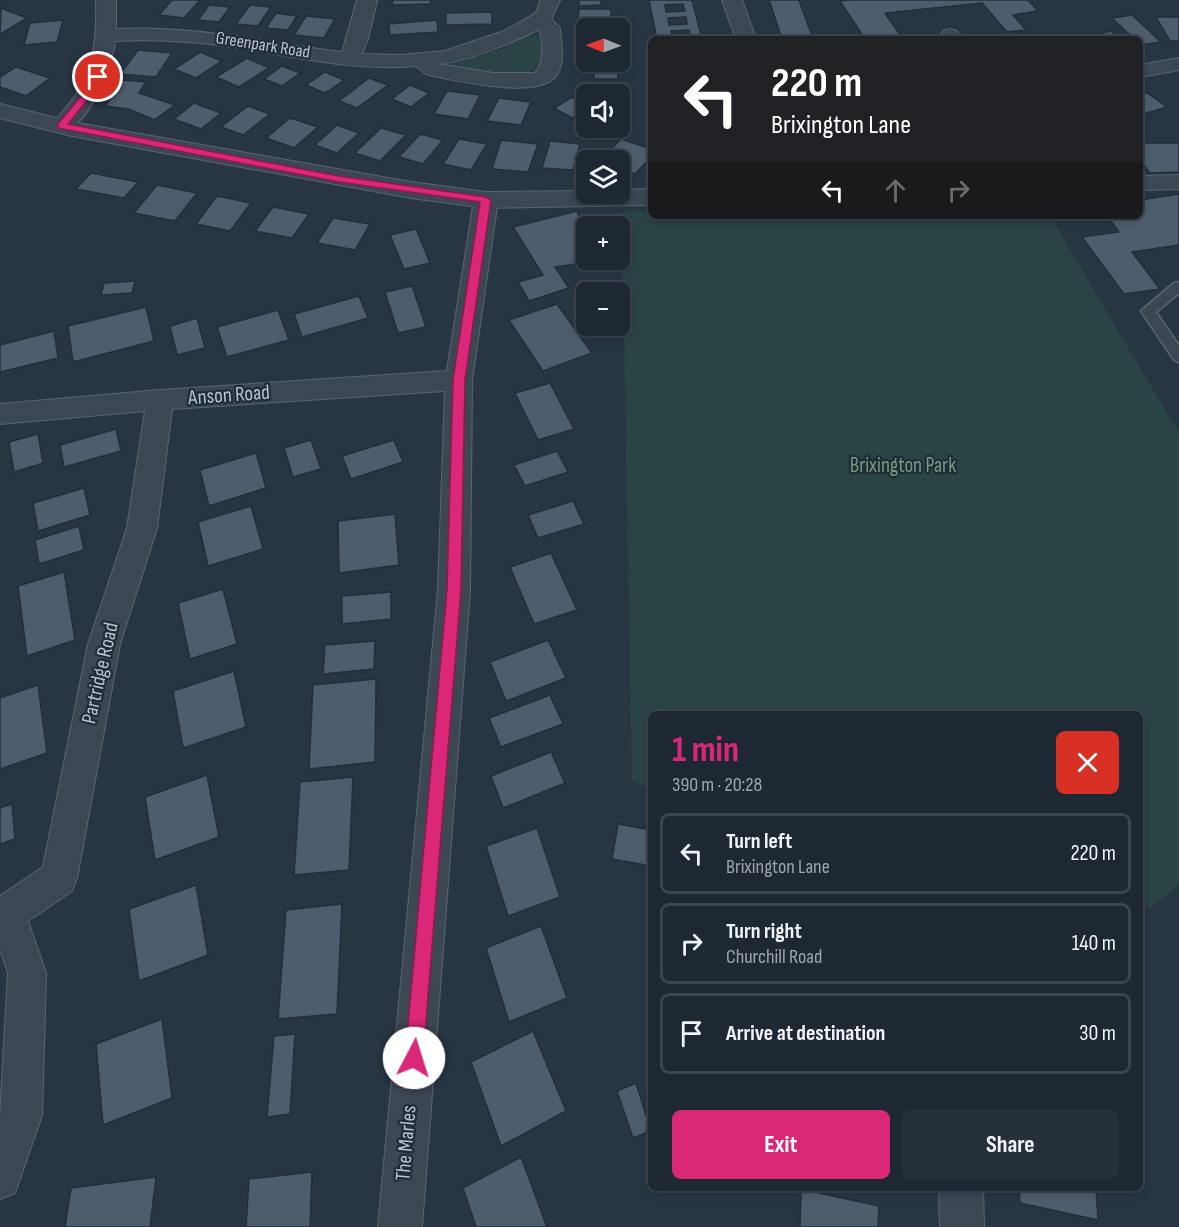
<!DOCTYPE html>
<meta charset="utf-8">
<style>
:root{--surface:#1e2833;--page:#26303b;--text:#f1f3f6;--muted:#a1a6ac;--line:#3c444e;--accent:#db2777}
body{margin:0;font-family:"Sofia Sans Condensed",sans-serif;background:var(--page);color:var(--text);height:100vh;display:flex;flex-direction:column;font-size:22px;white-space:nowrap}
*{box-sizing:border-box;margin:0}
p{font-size:20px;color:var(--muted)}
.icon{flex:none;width:33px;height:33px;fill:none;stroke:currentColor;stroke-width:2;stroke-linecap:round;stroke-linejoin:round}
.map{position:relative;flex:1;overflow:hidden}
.details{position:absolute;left:648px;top:711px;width:495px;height:480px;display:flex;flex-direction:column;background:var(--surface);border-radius:9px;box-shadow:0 3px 9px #0003,0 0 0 2px var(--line)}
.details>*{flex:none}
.guide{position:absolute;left:648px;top:36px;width:495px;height:183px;border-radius:9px;box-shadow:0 3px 9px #0003,0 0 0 2px var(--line);background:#202124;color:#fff;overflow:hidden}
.needle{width:39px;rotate:271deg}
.controls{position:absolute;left:576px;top:18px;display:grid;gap:12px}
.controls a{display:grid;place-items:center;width:54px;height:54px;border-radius:9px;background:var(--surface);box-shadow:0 3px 9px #0003,0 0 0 2px var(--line);font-size:30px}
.pin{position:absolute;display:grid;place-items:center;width:51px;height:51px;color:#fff;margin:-26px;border:3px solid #fff;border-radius:50%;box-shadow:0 2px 6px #0007}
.me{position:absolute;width:66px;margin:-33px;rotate:5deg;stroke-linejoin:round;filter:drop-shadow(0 0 4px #0008)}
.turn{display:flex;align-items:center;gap:21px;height:126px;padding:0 24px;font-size:27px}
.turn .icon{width:78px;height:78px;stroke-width:2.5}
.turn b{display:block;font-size:42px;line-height:51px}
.lanes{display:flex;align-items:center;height:57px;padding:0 24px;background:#0003;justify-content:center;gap:30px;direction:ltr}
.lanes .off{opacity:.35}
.round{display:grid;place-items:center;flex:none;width:63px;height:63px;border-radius:9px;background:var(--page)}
.overview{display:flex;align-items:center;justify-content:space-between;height:102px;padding:0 24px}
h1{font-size:36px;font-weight:700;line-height:45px;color:var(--accent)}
.primary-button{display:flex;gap:12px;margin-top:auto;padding:12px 24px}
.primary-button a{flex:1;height:69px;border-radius:9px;background:var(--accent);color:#fff;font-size:24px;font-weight:700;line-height:69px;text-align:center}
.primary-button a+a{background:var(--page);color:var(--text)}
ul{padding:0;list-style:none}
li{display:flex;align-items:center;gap:18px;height:81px;margin:0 12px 9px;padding:0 12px;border:3px solid var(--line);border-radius:9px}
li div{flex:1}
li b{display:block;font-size:22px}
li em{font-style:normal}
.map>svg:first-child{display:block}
.green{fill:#2a4345}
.building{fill:#4e5d6d;stroke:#232e3b;stroke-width:1.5;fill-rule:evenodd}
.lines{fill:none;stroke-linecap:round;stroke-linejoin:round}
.service-casing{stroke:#5b6571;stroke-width:3}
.minor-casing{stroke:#5b6571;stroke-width:2}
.tertiary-casing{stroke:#5b6571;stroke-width:2}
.service{fill:#3c4754;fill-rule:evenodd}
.minor{fill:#3c4754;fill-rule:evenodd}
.tertiary{fill:#3c4754;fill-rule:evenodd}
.route{fill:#db2777;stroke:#8e194d;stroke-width:1.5}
.labels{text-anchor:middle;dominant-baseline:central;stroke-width:4.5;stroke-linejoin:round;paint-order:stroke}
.far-street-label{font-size:18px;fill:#bac2cd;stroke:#212c39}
.street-label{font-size:21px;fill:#bac2cd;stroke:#212c39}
.park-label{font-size:21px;fill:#719e79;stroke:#212c39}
</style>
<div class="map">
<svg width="1179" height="1227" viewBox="0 0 1179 1227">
<rect width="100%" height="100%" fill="#283644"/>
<g class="green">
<path d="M528,36H540L542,42L540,65C520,84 487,73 463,70L455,68L453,64L501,49Z"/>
<polygon points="625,211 651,211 651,216 1050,216 1179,433 1179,884 1151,908 1140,901 1140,714 651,714 651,789 632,781 623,278 617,260 620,260 620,226 605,226 603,219"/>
</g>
<g class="building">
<polygon points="172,0 200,0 184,18 159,15"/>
<polygon points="393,0 431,0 430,4 392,5"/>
<polygon points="579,0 601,0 601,5 579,6"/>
<path d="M649,0H692L702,39H657ZM683,4L685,11L666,12L665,5ZM686,17L687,24L669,25L668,18ZM689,30L691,37L673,38L671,31Z"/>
<polygon points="769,0 799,0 813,39 782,39"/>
<polygon points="850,0 1028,0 1038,11 1013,15 1026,30 1007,32 982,3 885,13 903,39 865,39 840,1"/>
<polygon points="209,5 230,7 219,22 198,20"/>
<polygon points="250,5 271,7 258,26 236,24"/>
<polygon points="1,8 27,18 0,34"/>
<polygon points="579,9 611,9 611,20 578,20"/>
<polygon points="492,12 492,24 446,25 446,13"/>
<polygon points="276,13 297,16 288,30 266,28"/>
<polygon points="1132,15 1161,42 1141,45 1140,39 1134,39 1112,18"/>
<polygon points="306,16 335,19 324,38 294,35"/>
<polygon points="1156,17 1179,17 1179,41 1170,41"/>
<polygon points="63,20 57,42 24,45 30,23"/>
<polygon points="437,20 438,32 390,35 389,24"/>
<polygon points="579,27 617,27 617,28 586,28 586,56 578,56"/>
<polygon points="1111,31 1120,39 1078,39"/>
<polygon points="138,50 172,53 156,77 120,74"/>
<polygon points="200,52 222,61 196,78 174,69"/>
<polygon points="247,58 269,68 239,87 216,77"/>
<polygon points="282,66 300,73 282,86 264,79"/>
<polygon points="594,66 617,66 618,79 594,79"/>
<polygon points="16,67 50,78 26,96 0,87 0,77"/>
<polygon points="325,72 344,80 325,93 306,85"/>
<polygon points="369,78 388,85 357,108 339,101"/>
<polygon points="122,80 146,82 139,93 175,105 154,120 129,109 105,106"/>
<polygon points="596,82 614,91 608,94 586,95 580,92"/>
<polygon points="410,85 429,93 411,107 392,99"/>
<polygon points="447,91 480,95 468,119 434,114"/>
<polygon points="1147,93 1167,107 1140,115 1140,95"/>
<polygon points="572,97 586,105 586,108 572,118 554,108"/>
<polygon points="499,98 531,102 521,125 487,121"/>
<polygon points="194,103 221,113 201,129 174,119"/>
<polygon points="248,106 270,114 243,135 221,127"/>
<polygon points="290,118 318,127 294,148 266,138"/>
<polygon points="337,125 359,133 337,153 315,145"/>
<polygon points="381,128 406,135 380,161 355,153"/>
<polygon points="420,134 443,140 423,164 399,157"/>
<polygon points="459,139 487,144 471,170 443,164"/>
<polygon points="621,139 651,149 651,157 635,174 620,169 620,160 601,160"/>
<polygon points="501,140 538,144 528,172 492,169"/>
<polygon points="550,141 580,144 573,170 542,168"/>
<polygon points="1140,143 1179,143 1179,172 1150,173 1140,160"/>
<polygon points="91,173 138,182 124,198 76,189"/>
<polygon points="157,185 197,193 175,221 134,213"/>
<polygon points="1179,194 1179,245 1132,252 1160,289 1124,294 1082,237 1119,232 1107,216 1140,216 1140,200"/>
<polygon points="217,196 251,203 230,231 196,224"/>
<polygon points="273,207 309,214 292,238 255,231"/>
<polygon points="577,211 586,239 586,260 594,261 555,267 569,288 529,301 518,282 543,275 513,227"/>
<polygon points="333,218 370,224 355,250 317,243"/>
<polygon points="416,229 430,263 404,269 390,235"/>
<polygon points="135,281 132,293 101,295 104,283"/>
<polygon points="412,286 426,327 398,333 385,292"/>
<polygon points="359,296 368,318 302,337 294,314"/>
<polygon points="557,304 592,353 543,371 509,320"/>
<polygon points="146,307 154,341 73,362 68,326"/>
<polygon points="278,310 289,340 227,357 217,327"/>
<polygon points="197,318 205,348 177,355 170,326"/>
<polygon points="54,331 58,358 0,372 0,345"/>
<polygon points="550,383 574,429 538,440 515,393"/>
<polygon points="116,429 121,451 64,467 60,445"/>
<polygon points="38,434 43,463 14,472 9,442"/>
<polygon points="311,440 321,469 293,477 284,448"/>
<polygon points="394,440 403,462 351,479 342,456"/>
<polygon points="557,451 568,472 525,486 514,465"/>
<polygon points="256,453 266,488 209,506 200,470"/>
<polygon points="84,488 90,515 38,531 33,503"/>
<polygon points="573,501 584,524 538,538 528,515"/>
<polygon points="251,506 263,549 208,566 198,522"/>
<polygon points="395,514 399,565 339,573 338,521"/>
<polygon points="79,526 84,550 39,564 35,540"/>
<polygon points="551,553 577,610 534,624 510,567"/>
<polygon points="64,572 75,640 27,656 18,586"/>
<polygon points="223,589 237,644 190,659 178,603"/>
<polygon points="391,592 391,619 342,624 342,596"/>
<polygon points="548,640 566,678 506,701 490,662"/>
<polygon points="375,641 374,669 323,674 325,645"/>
<polygon points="234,671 246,727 183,748 173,691"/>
<polygon points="376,679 375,762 309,769 313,685"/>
<polygon points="38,685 47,753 0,769 0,698"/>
<polygon points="550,695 563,724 501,747 489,718"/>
<polygon points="551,752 565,783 503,808 491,776"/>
<polygon points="207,775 219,837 155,860 145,797"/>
<polygon points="353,777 349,870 294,875 300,782"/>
<polygon points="12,804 15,839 0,844 0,808"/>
<polygon points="618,824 651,830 651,866 612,859"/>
<polygon points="537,828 560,897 508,916 486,846"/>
<polygon points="196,885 208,955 139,981 129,909"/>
<polygon points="342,904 337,1014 278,1019 286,910"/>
<polygon points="541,926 567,998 509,1022 486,948"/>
<polygon points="162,1019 172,1098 103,1125 96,1044"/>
<polygon points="533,1031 566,1111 501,1146 471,1062"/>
<polygon points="295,1034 290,1114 267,1117 274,1036"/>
<polygon points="636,1083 651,1131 633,1138 617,1091"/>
<polygon points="521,1157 547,1227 476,1227 463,1188"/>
<polygon points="312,1172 310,1227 246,1227 249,1179"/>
<polygon points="156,1177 150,1227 65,1227 71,1188"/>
<polygon points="1019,1188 1096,1188 1098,1220 1020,1203"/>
<polygon points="801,1189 879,1206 878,1227 800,1227"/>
</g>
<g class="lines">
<defs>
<polygon id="service" points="1179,282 1179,293 1156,312 1179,346 1179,362 1174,360 1141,311 1174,283"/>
<g id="minor">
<path d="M96,0H116V29C193,25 266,43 342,52L357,0H377L368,39L362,54L401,55L445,51L504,31L533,15L537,11L540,0H560L551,19L560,28C561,43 566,65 555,77C536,99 459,81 433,76L426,74L416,66C355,72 294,56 234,47C194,41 155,39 115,41C112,66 86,138 54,131L51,126C58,116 68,107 75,96C95,67 97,34 96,0ZM539,29C543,40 545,66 534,73H493L439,64C465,62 515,42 539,29Z"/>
<polygon points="722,0 742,0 756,39 736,39"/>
<polygon points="950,29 957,31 963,39 943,39 940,35 943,31"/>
<polygon points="1179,58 1179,70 1140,77 1140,65"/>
<polygon points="486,193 494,195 498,200 472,380 470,590 422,1227 378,1227 438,590 445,391 172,409 157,528 120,644 77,878 72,891 28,921 46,973 42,1115 15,1193 0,1199 0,1116 8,973 0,949 0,896 43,867 88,644 127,528 145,411 0,424 0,404 160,390 447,371 474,200 478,195"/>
<polygon points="939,1188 983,1188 984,1227 940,1227"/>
</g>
<g id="tertiary">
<polygon points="0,104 72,122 411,182 486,192 586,191 586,194 620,194 620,190 651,189 651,205 486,208 411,198 72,136 0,118"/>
<polygon points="1179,175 1179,189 1140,190 1140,176"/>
</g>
</defs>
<use href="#service" class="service-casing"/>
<use href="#minor" class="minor-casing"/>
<use href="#tertiary" class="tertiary-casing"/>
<use href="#service" class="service"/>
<use href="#minor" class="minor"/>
<use href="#tertiary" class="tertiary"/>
</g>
<polygon class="route" points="98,74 102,77 89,98 68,124 339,176 486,197 491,200 465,380 461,590 423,1058 420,1064 414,1066 408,1064 405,1058 447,590 453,380 480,202 339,182 58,128 58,124 82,95 95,75"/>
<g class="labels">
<g class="far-street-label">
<text transform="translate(263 45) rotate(9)">Greenpark Road</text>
</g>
<g class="street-label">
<text transform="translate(229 395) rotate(-4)">Anson Road</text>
<text transform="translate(100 673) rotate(-77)">Partridge Road</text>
<text transform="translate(406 1143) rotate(-85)">The Marles</text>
</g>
<g class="park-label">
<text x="903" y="465">Brixington Park</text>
</g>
</g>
</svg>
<div class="controls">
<a><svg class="needle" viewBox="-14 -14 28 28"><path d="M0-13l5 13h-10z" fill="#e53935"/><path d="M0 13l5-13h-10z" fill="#a1a6ac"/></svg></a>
<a><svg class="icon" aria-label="sound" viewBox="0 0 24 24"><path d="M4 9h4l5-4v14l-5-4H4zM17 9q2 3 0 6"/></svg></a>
<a><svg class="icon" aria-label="layers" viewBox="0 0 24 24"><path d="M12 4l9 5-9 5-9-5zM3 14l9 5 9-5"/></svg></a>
<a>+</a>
<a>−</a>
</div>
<div class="pin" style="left:98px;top:77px;background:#d93025"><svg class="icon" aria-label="arrive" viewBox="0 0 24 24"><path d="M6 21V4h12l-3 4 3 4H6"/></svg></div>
<svg class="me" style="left:414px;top:1058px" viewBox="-20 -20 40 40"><circle r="19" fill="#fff"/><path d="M0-13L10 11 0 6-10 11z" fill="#db2777"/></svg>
<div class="guide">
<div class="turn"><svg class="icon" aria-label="left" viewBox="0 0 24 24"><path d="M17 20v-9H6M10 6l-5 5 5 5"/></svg><div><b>220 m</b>Brixington Lane</div></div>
<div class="lanes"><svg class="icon" aria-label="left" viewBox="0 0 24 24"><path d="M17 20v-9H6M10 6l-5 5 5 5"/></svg><svg class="icon off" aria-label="ahead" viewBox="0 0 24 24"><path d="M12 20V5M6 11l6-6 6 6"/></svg><svg class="icon off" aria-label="right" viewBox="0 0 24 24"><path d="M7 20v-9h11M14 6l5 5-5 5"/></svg></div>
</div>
<section class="details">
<div class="overview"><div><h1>1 min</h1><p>390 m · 20:28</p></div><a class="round" style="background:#d93025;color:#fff"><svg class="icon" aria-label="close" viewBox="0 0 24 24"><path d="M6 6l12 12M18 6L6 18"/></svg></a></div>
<ul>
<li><svg class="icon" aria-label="left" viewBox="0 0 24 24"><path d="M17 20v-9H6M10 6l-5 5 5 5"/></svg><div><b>Turn left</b><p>Brixington Lane</p></div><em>220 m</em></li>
<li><svg class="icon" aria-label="right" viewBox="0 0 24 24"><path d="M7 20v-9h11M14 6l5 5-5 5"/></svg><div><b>Turn right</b><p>Churchill Road</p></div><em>140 m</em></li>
<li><svg class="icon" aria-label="arrive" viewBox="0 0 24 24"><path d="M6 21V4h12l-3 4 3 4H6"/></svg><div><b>Arrive at destination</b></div><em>30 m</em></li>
</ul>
<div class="primary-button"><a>Exit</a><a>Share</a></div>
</section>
</div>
